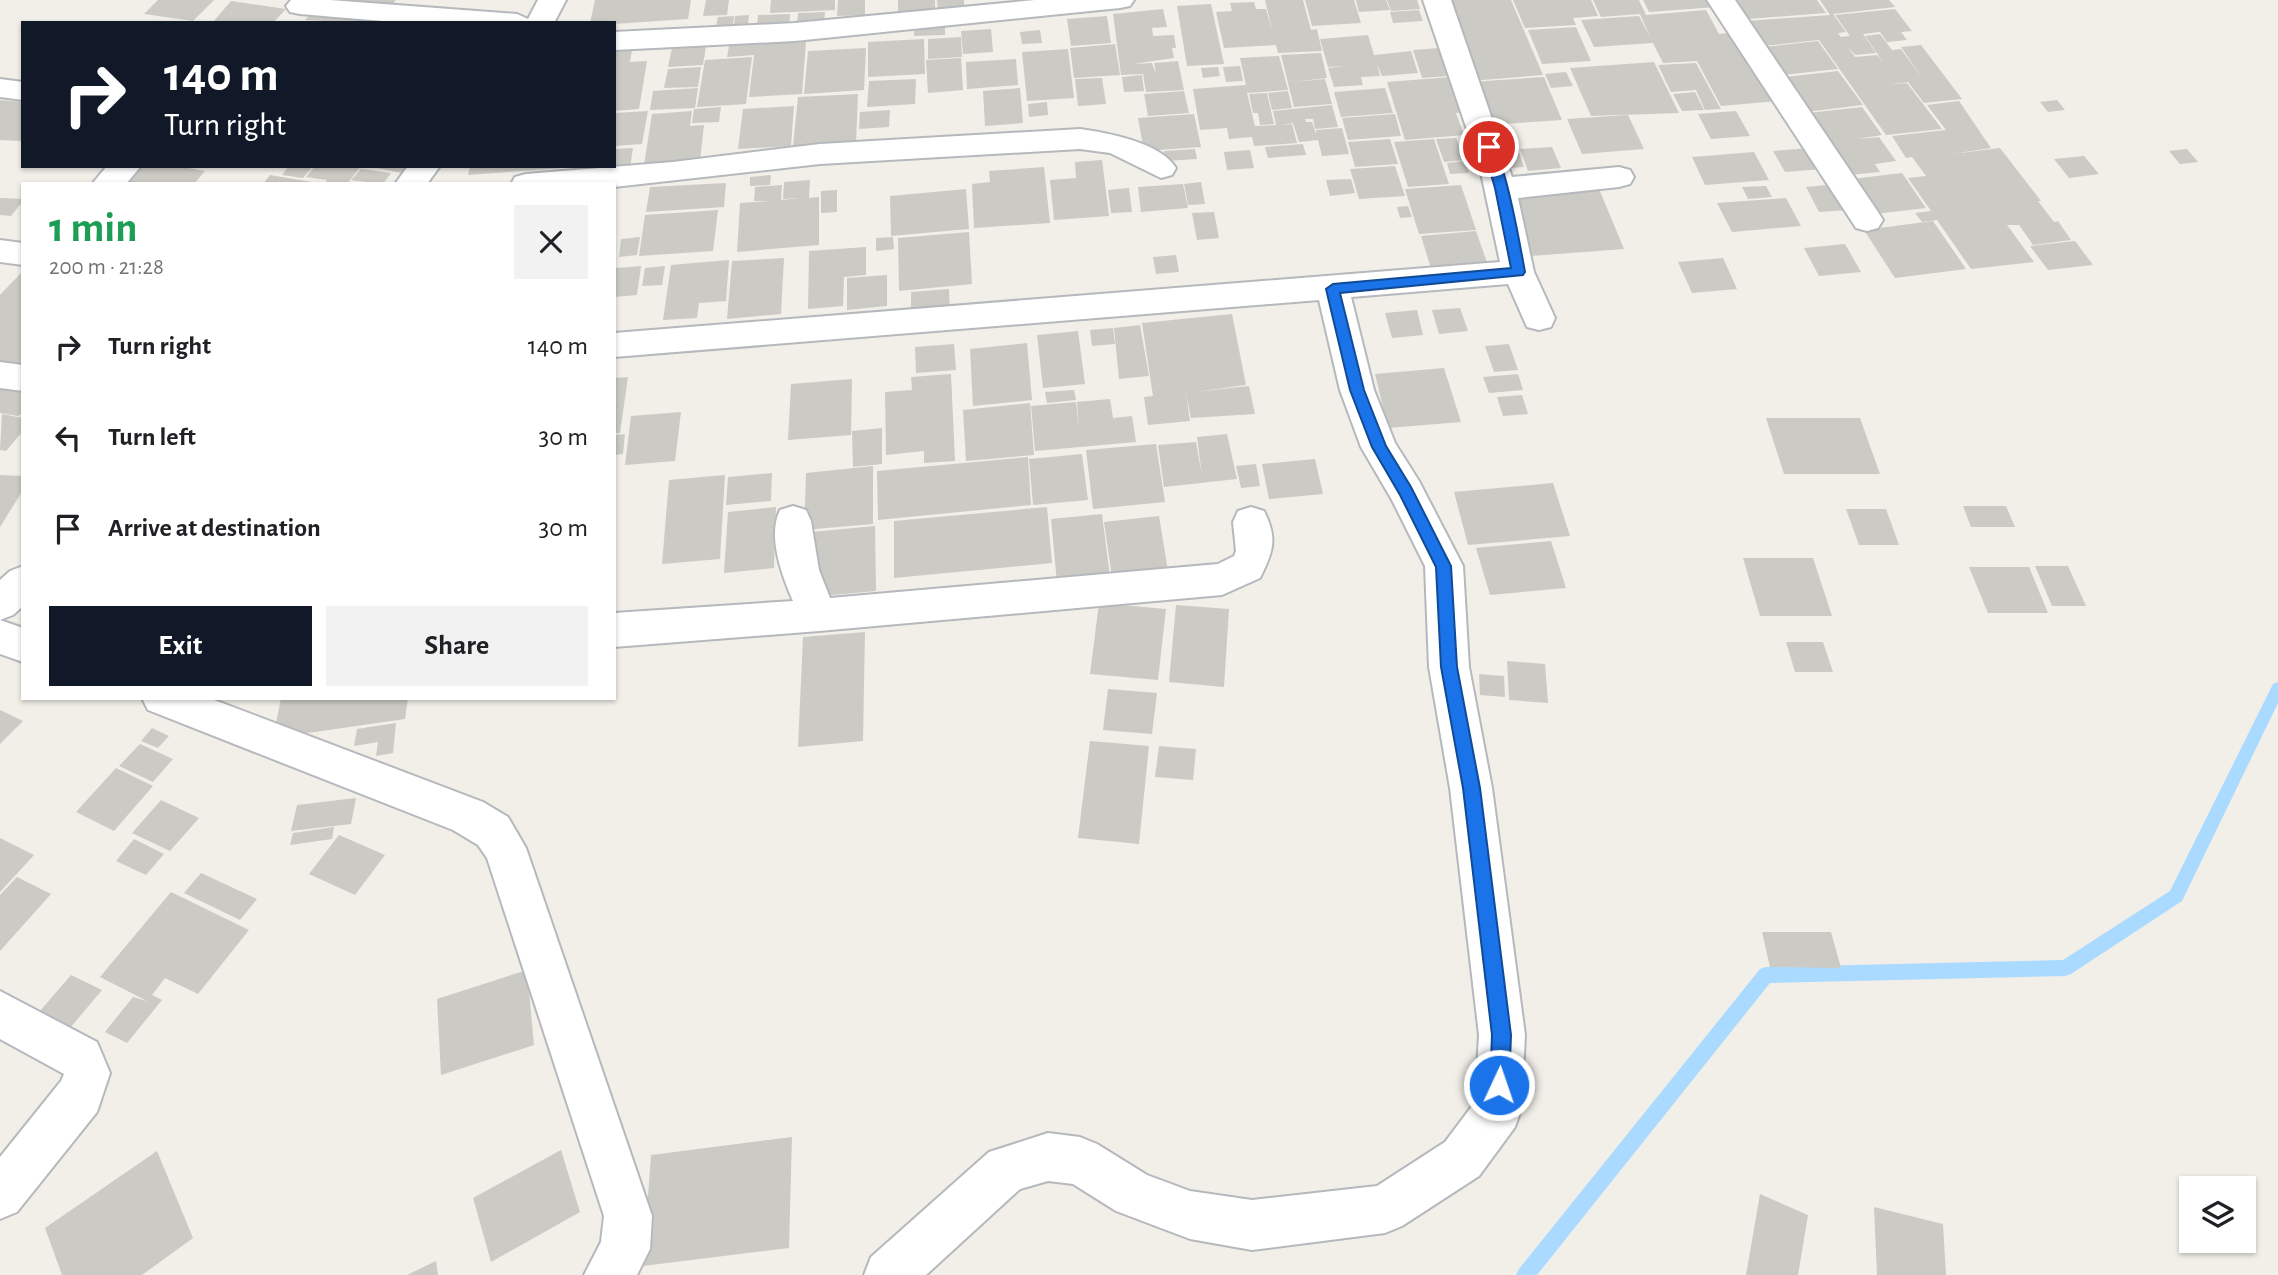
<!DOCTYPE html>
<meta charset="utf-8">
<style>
:root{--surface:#fff;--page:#f2f2f2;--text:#202124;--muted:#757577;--accent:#111827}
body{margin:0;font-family:"Alegreya Sans",sans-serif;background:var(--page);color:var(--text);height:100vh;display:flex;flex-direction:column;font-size:26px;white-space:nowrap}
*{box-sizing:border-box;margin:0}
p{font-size:23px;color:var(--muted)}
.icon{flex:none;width:38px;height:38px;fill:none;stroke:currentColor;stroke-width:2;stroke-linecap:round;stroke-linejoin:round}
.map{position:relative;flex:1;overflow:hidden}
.drawer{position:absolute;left:21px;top:182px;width:595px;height:518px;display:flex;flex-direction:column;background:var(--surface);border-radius:0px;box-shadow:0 2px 5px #0004}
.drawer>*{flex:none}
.hud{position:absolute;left:21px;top:21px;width:595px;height:147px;border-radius:0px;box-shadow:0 2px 5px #0004;background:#111827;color:#fff;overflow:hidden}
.tools{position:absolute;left:2179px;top:1176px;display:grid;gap:14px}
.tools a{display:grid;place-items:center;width:77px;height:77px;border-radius:0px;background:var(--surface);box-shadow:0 2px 5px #0004;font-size:35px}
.pin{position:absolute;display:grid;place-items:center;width:60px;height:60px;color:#fff;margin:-30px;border:4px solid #fff;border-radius:50%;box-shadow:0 2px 7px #0007}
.me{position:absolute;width:77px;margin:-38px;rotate:3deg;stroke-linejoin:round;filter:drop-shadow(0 0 5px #0008)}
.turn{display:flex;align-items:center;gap:24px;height:147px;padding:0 28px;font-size:32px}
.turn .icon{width:91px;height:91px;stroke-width:2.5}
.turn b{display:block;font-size:49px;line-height:60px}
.round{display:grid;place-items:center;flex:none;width:74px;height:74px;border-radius:0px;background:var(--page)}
.summary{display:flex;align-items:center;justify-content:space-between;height:119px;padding:0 28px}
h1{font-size:42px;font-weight:700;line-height:52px;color:#1e9e55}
.button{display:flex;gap:14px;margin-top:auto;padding:14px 28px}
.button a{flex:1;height:80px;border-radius:0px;background:var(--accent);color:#fff;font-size:28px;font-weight:700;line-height:80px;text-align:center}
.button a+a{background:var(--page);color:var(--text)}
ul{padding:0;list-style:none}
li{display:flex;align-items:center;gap:21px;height:91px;padding:0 28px}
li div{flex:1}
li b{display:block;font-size:26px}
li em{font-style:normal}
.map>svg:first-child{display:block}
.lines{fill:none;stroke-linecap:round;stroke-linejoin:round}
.stream{fill:#aadaff;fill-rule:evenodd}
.building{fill:#cccac5}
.minor-casing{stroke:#b5b8bc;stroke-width:4}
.minor{fill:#fff;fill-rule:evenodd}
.route{fill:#1a73e8;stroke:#114b97;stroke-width:2}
</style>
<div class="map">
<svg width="2278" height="1275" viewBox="0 0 2278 1275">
<rect width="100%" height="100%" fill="#f1efe8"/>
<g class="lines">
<polygon class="stream" points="2278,682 2278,703 2182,901 2071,974 2065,976 1770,983 1537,1275 1516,1275 1519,1269 1760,969 1766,967 2063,960 2170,891 2273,684"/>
</g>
<g class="building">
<polygon points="158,0 214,0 193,21 144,14"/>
<polygon points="350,0 396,0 390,7"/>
<polygon points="595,0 691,0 688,19 614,24 590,23"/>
<polygon points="706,0 729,0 727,15 703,16"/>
<polygon points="771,0 835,0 835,10 770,13"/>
<polygon points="838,0 865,0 865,15 837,16"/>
<polygon points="898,0 935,0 935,11 898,14"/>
<polygon points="937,0 964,0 964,8 938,10"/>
<polygon points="1265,0 1303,0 1311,30 1317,29 1322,51 1278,53 1276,45 1224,48 1216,12 1232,11 1230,3 1254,2 1256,9 1266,9 1273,33"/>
<polygon points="1305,0 1354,0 1361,23 1312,26"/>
<polygon points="1356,0 1386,0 1390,10 1359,12"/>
<polygon points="1387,0 1417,0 1420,9 1391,11"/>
<polygon points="1442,0 1511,0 1543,75 1470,81"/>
<polygon points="1513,0 1591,0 1598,16 1573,18 1576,25 1525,28"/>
<polygon points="1593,0 1639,0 1646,15 1706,10 1719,34 1736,32 1778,101 1721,106 1697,61 1663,63 1653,43 1594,47 1581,20 1639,16 1651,39 1640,14 1601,17"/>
<polygon points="1643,0 1713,0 1717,7 1649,12"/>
<polygon points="1735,0 1817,0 1826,13 1747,19"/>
<polygon points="1820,0 1889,0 1895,7 1833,14 1846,32 1838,33 1841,37 1850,36 1835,15 1895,9 1912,31 1901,32 1907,40 1887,42 1880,32 1863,34 1876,53 1855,55 1847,46 1855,57 1877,55 1883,62 1865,36 1880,34 1892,50 1901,49 1923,79 1901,47 1921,45 1962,99 1924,103 1908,82 1888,85 1907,83 1942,129 1886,135 1819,40 1754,47 1747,21 1830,15"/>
<polygon points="231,1 286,9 273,23 213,22"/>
<polygon points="1211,4 1224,64 1187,66 1177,6"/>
<polygon points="1163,9 1167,27 1152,28 1153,36 1174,35 1176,48 1172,48 1174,58 1133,64 1152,63 1156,74 1154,63 1178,61 1184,90 1146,92 1143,74 1121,75 1113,14"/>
<polygon points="315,10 368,17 363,23 305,20"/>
<polygon points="1419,10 1423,21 1393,23 1390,12"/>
<polygon points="825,12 824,22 797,24 798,13"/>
<polygon points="790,14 789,27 757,28 758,15"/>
<polygon points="749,15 748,24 734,25 735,16"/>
<polygon points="734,16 733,25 716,26 718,17"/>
<polygon points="1107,16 1111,43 1071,46 1067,19"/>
<polygon points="945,24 945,35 914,36 914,26"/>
<polygon points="1576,27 1591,61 1542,64 1528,30"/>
<polygon points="991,29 993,52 963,54 961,31"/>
<polygon points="1040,30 1042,43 1022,44 1020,32"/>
<polygon points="1368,35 1374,55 1411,51 1418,73 1382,76 1377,64 1380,76 1361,77 1363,85 1334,87 1328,68 1344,66 1328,67 1320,39"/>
<polygon points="961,37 962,57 928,59 928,39"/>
<polygon points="924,39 925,74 868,77 868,42"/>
<polygon points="1818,41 1838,69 1773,76 1755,48"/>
<polygon points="806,42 802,94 749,97 754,55 727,57 729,46"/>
<polygon points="1115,44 1120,75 1074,78 1070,48"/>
<polygon points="706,46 703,65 668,67 672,48"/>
<polygon points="1452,47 1462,75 1422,78 1413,50"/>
<polygon points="866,48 864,90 804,94 808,51"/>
<polygon points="1068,49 1074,98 1027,101 1022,52"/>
<polygon points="632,50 630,62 647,61 639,109 614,111 614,51"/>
<polygon points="1321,53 1327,78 1291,82 1325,79 1332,104 1294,107 1281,55"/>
<polygon points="1279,56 1288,90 1247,93 1255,126 1276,125 1273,111 1332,105 1338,127 1315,129 1313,119 1305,119 1306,122 1312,122 1316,134 1316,130 1342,128 1349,154 1322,156 1318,140 1299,142 1293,123 1281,125 1292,124 1297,143 1254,146 1252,137 1229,139 1227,128 1200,130 1193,89 1246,85 1240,58"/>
<polygon points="752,57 746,104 697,107 705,60"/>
<polygon points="961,58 963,90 928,93 926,60"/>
<polygon points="1016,59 1018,85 967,89 966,62"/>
<polygon points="1654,62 1679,113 1591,116 1570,68"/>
<polygon points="1696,63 1710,89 1721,109 1705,110 1696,90 1671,92 1658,65"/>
<polygon points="1240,66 1243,81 1226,82 1223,67"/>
<polygon points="701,67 698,87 664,88 668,69"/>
<polygon points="1218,67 1220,76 1203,78 1201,68"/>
<polygon points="1838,71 1863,105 1797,113 1775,78"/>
<polygon points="1566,72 1573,86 1551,88 1545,74"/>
<polygon points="1142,75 1144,91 1124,92 1122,77"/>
<polygon points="1451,77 1464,112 1456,113 1464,135 1405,140 1387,82"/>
<polygon points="1544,77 1562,120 1487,125 1471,82"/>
<polygon points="1102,78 1106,104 1078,106 1075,79"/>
<polygon points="916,79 915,104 867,107 869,81"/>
<polygon points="698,88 695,108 650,110 653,91"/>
<polygon points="1020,88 1023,123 985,126 983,91"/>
<polygon points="1385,88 1393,113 1341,117 1334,92"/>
<polygon points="1184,91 1189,113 1148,116 1144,94"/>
<polygon points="1288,91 1292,108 1272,110 1268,93"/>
<polygon points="1695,92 1704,110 1682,111 1673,94"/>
<polygon points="1267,93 1274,124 1260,125 1258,113 1253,113 1249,94"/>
<polygon points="858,94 856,143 793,146 798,97"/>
<polygon points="0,100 23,102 23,141 0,140"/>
<polygon points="2057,100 2065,110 2048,112 2040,102"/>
<polygon points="1959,101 1991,148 1952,154 2000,148 2041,201 2038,201 2054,222 2058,221 2071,240 2033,245 2019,225 2007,225 2034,262 1971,269 1937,220 1922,222 1915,213 1931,211 1908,178 1926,176 1912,157 1906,158 1892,136 1946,130 1927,105"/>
<polygon points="1047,102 1048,115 1029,117 1028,104"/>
<polygon points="794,106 791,146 738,149 743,109"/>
<polygon points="721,107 719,122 692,123 694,109"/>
<polygon points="1862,107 1882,135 1857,139 1879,137 1896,161 1875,164 1880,172 1848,175 1799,114"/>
<polygon points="890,110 889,127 859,129 860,112"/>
<polygon points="648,111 642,144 614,146 614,113"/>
<polygon points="692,111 690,126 704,125 700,161 644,165 652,114"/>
<polygon points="1736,111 1750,136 1711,139 1698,114"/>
<polygon points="1194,114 1201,147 1144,151 1138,118"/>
<polygon points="1395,114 1401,136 1348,140 1342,118"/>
<polygon points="1628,115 1644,149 1582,154 1567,119"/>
<polygon points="1456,138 1465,160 1444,162 1436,139"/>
<polygon points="1390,139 1398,164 1355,167 1348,142"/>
<polygon points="1434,139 1449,184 1408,187 1394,142"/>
<polygon points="1303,144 1306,155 1268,158 1265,147"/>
<polygon points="1552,147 1561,168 1528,171 1520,149"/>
<polygon points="633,148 630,168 596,170 596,166 614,166 614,149"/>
<polygon points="1811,148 1823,169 1785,172 1773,151"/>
<polygon points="1195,149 1197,159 1166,161 1164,151"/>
<polygon points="1518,149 1524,167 1497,169 1491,151"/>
<polygon points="2187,149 2198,162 2180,164 2169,151"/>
<polygon points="1250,150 1254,168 1227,170 1224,152"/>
<polygon points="1754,152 1769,180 1705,185 1692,157"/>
<polygon points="2084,156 2099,174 2069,178 2054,159"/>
<polygon points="1102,160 1109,216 1054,220 1050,180 1076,178 1075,162"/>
<polygon points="1465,161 1469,173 1450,174 1447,163"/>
<polygon points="136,166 177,166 205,171 194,184 120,184"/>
<polygon points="289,166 313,166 303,178 282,175"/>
<polygon points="315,166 353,167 361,166 347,184 325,184 327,180 306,177"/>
<polygon points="367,166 407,166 402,173"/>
<polygon points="470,166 560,166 561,168 468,175"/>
<polygon points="1395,166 1405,196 1359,199 1350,169"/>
<polygon points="1044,167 1050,223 974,228 972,184 990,182 989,171"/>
<polygon points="361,169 391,173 383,184 351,180"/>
<polygon points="1902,173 1926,208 1866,215 1843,180"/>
<polygon points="270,175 312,182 312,184 263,184"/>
<polygon points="771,175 770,185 750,186 750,177"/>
<polygon points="1351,179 1355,193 1330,196 1326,180"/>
<polygon points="810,180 809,198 819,197 819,245 737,252 740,203 771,201 754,201 755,187 782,185 781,200 800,198 783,199 784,182"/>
<polygon points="1201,182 1205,204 1188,205 1184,184"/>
<polygon points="726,183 724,207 646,212 650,187"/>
<polygon points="1183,184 1188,208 1141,212 1138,187"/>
<polygon points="1836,184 1850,210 1819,212 1806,187"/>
<polygon points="1461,185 1476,230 1419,234 1405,189"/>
<polygon points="1766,186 1772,197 1748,199 1742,187"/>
<polygon points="1129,188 1132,212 1111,213 1108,190"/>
<polygon points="966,189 969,229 891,236 890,196"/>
<polygon points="1599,189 1624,249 1531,256 1509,196"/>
<polygon points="837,190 837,212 821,213 821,191"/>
<polygon points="0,198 23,199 23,201 11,216 0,215"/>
<polygon points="1786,198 1801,226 1732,232 1717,203"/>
<polygon points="1408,206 1412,217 1400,218 1397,207"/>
<polygon points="718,210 713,251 639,256 645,215"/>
<polygon points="1214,212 1219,238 1197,240 1192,213"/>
<polygon points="1933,221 1966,269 1895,278 1864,230"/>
<polygon points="1476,231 1490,271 1433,275 1421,236"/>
<polygon points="969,232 972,284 899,291 898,238"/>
<polygon points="640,237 637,255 619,257 621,239"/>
<polygon points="893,237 894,249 876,251 876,238"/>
<polygon points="2075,241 2093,265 2048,270 2030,246"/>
<polygon points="1845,244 1861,272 1819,276 1804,248"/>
<polygon points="866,247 866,275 844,277 843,306 808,309 809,251"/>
<polygon points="1176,255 1179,272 1156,274 1153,257"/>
<polygon points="784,258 781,314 727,319 732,261"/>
<polygon points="1723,258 1737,289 1692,293 1678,262"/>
<polygon points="729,260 726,301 699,303 697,318 663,320 671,265"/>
<polygon points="641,266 637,295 614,297 616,268"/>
<polygon points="665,266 662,285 642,286 645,268"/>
<polygon points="21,273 23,273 23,371 0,372 0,295"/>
<polygon points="887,275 887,306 847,310 847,278"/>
<polygon points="949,289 950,313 911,316 911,292"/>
<polygon points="1460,308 1468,331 1439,334 1432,310"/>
<polygon points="1417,310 1423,335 1392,338 1385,313"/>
<polygon points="1232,314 1246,385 1195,392 1249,386 1255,414 1191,418 1186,394 1190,421 1148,425 1144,397 1153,396 1142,323"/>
<polygon points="1140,325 1149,376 1119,379 1114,328"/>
<polygon points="1113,328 1115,344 1092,346 1090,330"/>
<polygon points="1078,331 1085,384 1043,388 1037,335"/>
<polygon points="1027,343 1032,400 973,406 970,349"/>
<polygon points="954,344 956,370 916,373 915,347"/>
<polygon points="1509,344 1518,370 1494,372 1485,346"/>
<polygon points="1444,368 1461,422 1388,428 1375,374"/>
<polygon points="951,374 955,461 924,463 924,451 886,455 885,392 912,390 911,377"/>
<polygon points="1518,374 1523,390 1489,393 1483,377"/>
<polygon points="628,377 620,433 614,433 614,378"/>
<polygon points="852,379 851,435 788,440 791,384"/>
<polygon points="0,385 23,385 23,412 18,416 0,413"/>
<polygon points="1074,390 1076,400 1047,403 1045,392"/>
<polygon points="1522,395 1528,414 1503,416 1497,397"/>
<polygon points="1110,399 1113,418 1132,416 1136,442 1035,451 1031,406 1076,402 1079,429 1077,402"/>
<polygon points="1030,403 1034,455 966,461 963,410"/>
<polygon points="681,412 675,461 625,465 631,416"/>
<polygon points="2,414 23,418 23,431 6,451 0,450"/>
<polygon points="1766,418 1860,418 1880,474 1784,474"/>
<polygon points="882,428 882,464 853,467 852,431"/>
<polygon points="625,434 623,454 614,455 614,435"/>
<polygon points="1227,434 1237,479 1164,487 1158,445 1196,442 1202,476 1197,437"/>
<polygon points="1156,444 1165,502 1093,509 1086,450"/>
<polygon points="1082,454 1088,500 1033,505 1029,459"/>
<polygon points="1028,457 1031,505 878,520 877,471"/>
<polygon points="1315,459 1323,494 1269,499 1262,464"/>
<polygon points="1256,464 1260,486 1241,488 1236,466"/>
<polygon points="873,466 873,524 804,530 806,473"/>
<polygon points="772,473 771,501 726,505 728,477"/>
<polygon points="0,475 23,476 23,490 0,527"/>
<polygon points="725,475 720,559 662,564 669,480"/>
<polygon points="1553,483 1570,536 1468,545 1454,492"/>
<polygon points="1963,506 2006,506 2015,527 1971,527"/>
<polygon points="776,507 774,568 724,573 728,512"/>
<polygon points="1047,507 1052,563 894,578 894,521"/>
<polygon points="1846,509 1886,509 1899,545 1859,545"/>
<polygon points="1102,514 1110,577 1057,583 1051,519"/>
<polygon points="1159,516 1168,571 1112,577 1104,522"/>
<polygon points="875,526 876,591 811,597 812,532"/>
<polygon points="1551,541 1566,588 1490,595 1476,548"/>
<polygon points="1743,558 1813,558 1832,616 1760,616"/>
<polygon points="2035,566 2068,566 2086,606 2052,606"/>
<polygon points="1969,567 2029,567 2048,613 1988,613"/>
<polygon points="1099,603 1166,609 1158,680 1090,674"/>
<polygon points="1176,605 1229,609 1224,687 1169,682"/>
<polygon points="865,632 863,741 798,747 803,637"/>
<polygon points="1786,642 1823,642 1833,672 1795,672"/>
<polygon points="1507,661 1545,664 1548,703 1509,700"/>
<polygon points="1479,674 1504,676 1505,697 1480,695"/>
<polygon points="1108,689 1157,693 1152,734 1103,730"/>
<polygon points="281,698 408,698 405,719 273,738"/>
<polygon points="0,710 23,721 0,744"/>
<polygon points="396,723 393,753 376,756 378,742 354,746 357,729"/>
<polygon points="152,728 169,736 158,748 141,741"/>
<polygon points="1090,741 1149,746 1139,844 1078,838"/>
<polygon points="140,744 173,759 153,782 119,766"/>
<polygon points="1159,746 1196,749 1193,780 1155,777"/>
<polygon points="116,768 153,786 114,831 76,812"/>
<polygon points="356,798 351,824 291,831 297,805"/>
<polygon points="161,800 199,818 170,851 132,833"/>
<polygon points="334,827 332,839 290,845 293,833"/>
<polygon points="339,835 385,855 355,895 309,874"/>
<polygon points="0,838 34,855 0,892"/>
<polygon points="134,839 164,854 146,875 116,861"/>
<polygon points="201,873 257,899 240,920 184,893"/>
<polygon points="17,877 51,894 0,951 0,895"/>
<polygon points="171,892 249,930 198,994 165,978 152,995 162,1000 127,1043 105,1032 133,997 147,1001 100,977"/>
<polygon points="1762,932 1831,932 1841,968 1770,967"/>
<polygon points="527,970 534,1045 441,1075 437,999"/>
<polygon points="71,975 102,990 65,1034 34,1018"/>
<polygon points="792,1137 789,1248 643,1266 651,1155"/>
<polygon points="561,1150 580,1212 491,1262 473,1198"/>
<polygon points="157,1151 193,1238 142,1275 62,1275 45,1228"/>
<polygon points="1760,1194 1808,1215 1798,1275 1746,1275"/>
<polygon points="1874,1207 1943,1224 1946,1275 1877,1275"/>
<polygon points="436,1261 438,1275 407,1275"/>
</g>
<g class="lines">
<defs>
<g id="minor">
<polygon points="291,0 330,0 517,14 528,19 538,0 566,0 554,23 406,23 300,14 290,12 286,6"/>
<polygon points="1035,0 1134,0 1130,6 1120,8 795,41 614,50 614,32 795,23"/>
<polygon points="1423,0 1451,0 1512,177 1619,167 1630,170 1634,177 1630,184 1619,187 1518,198 1534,272 1555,318 1551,327 1539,330 1527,327 1508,284 1351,297 1374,390 1395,443 1419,481 1463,566 1469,667 1492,788 1525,1035 1521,1110 1515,1127 1479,1176 1402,1226 1385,1233 1252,1250 1190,1239 1116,1211 1073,1184 1048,1181 1020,1189 926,1275 864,1275 871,1257 989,1152 1048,1133 1080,1137 1097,1144 1147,1175 1190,1191 1252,1200 1377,1186 1445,1142 1475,1102 1479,1035 1450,788 1429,667 1425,566 1392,500 1361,447 1340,390 1319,300 614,357 614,333 1500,262 1480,168"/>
<polygon points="1707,0 1735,0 1878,212 1883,220 1878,228 1867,231 1856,228"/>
<polygon points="0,79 23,82 23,100 0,97"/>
<path d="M1080,129C1108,133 1160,142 1176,168L1172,175L1161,178L1110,153L1080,149L820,164L614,187V184H511L515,177L526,174L673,162L820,144Z"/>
<polygon points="107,166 141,166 126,184 92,184"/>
<polygon points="408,166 440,166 427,184 395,184"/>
<polygon points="0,240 23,243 23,265 0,262"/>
<polygon points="0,362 23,365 23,391 0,388"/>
<path d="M793,506L806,510L811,521L819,570L830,598L1218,564L1234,556L1236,551L1233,522L1238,511L1251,507L1264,511C1278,539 1273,552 1260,578L1222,595L819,631L614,647V613L793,601C782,576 767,536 780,510Z"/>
<polygon points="23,566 23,606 13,615 0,620 0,580 10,571"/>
<polygon points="0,620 23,628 23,662 0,654"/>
<polygon points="142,698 209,698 483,802 508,817 526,848 652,1216 650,1249 637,1275 584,1275 601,1242 604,1216 487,858 478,845 453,830 148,710"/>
<polygon points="0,991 97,1042 110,1073 97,1112 17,1212 0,1219 0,1157 61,1081 64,1074 0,1039"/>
</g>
</defs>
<use href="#minor" class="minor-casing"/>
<use href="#minor" class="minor"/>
</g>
<path class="route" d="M1489,143C1504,149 1521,251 1525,272L1523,275L1340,293L1364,390L1386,446L1411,487L1451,566L1457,667L1480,788L1511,1035L1509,1085L1506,1092L1499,1095L1493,1092L1490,1085L1492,1035L1463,788L1441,667L1436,567L1400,495L1372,447L1350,390L1326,289L1333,284L1511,268L1495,188L1483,147Z"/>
</svg>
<div class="tools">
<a><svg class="icon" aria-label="layers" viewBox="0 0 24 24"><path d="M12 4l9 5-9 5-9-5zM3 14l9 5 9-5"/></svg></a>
</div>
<div class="pin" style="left:1489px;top:147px;background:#d93025"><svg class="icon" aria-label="arrive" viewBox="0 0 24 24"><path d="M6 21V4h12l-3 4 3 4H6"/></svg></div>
<svg class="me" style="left:1499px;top:1085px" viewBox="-20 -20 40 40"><circle r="17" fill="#1a73e8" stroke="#fff" stroke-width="3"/><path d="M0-11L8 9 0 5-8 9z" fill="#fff"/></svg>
<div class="hud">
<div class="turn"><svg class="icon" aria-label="right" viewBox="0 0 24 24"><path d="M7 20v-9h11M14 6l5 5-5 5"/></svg><div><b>140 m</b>Turn right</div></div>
</div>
<section class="drawer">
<div class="summary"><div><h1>1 min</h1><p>200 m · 21:28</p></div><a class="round"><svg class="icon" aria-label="close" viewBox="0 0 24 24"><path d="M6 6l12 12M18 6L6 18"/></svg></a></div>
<ul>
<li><svg class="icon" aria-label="right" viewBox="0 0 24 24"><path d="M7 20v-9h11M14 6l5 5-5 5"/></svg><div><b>Turn right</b></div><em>140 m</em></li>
<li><svg class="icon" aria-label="left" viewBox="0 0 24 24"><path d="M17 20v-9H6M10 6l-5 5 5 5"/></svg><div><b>Turn left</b></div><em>30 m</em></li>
<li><svg class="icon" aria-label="arrive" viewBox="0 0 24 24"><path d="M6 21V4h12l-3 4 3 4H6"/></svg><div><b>Arrive at destination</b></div><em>30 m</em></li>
</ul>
<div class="button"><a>Exit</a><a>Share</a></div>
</section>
</div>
